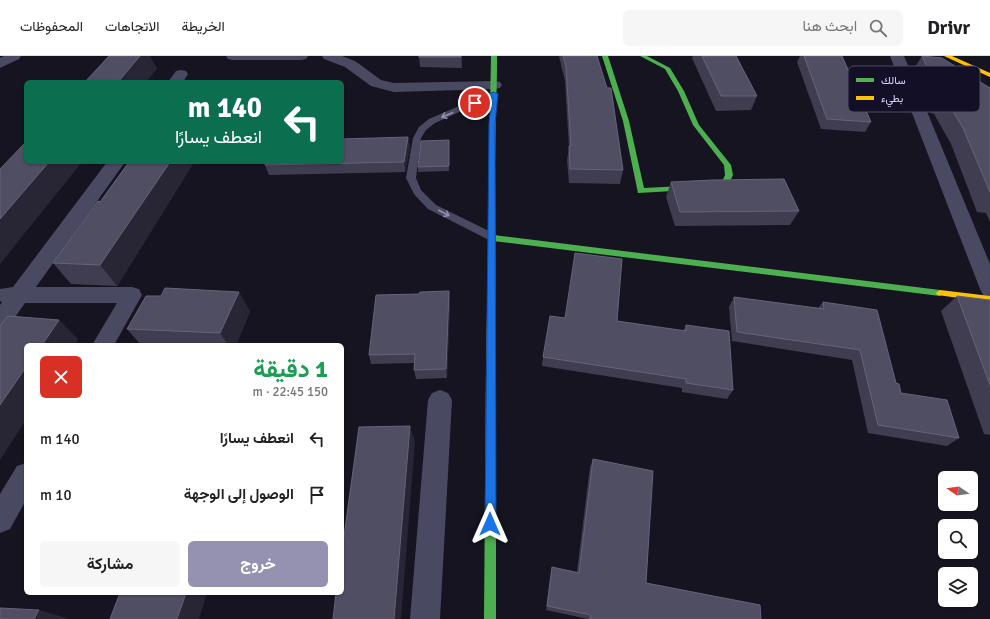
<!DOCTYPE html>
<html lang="ar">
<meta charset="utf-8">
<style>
:root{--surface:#fff;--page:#f6f6f6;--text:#202124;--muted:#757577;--line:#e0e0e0;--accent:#9591b1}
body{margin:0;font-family:Signika,Vazirmatn,sans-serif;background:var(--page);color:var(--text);direction:rtl;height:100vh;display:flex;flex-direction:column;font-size:15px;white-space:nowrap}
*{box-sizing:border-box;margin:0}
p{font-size:13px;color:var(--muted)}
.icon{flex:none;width:22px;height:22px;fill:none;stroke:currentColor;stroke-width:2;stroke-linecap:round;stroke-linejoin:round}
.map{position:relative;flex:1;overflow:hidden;direction:ltr}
.drawer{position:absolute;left:24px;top:287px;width:320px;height:252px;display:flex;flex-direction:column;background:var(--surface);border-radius:6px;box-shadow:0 1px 3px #0004;direction:rtl}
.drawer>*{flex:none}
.guide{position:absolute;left:24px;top:24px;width:320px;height:84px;border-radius:6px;box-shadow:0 1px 3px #0004;direction:rtl;background:#0b6e4f;color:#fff;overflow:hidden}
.needle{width:26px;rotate:283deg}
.controls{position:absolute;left:938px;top:415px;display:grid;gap:8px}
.controls a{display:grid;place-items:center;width:40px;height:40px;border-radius:6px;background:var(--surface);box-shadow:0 1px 3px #0004;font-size:20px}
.pin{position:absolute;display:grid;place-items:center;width:34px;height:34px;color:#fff;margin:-17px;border:2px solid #fff;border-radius:50%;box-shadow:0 1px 4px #0007}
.me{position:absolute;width:44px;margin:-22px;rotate:0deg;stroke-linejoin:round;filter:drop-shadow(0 0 3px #0008)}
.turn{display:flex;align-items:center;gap:14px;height:84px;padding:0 16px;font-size:18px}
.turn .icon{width:52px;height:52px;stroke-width:2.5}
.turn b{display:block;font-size:28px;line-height:34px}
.round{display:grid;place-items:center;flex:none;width:42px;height:42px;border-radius:6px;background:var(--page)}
.head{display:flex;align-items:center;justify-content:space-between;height:68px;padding:0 16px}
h1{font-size:24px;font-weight:700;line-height:30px;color:#1e9e55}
.primary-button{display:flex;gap:8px;margin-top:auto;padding:8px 16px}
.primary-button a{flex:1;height:46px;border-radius:6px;background:var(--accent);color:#fff;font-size:16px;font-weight:700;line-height:46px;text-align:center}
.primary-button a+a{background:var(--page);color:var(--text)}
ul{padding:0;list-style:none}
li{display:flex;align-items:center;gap:12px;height:56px;padding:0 16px}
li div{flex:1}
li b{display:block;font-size:15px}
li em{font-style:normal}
header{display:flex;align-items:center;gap:24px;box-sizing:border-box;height:56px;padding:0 20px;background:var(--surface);border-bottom:1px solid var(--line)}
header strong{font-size:19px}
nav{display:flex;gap:22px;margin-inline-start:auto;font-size:14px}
.search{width:280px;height:36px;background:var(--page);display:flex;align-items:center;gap:10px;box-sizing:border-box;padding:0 14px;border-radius:6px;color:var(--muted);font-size:15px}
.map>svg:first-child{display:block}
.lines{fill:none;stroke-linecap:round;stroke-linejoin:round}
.lane{fill:#4a4962;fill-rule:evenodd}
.street{fill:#4a4962;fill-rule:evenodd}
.fast{fill:#4caf50;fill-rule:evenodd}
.slow{fill:#ffc107;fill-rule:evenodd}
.wall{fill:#403d50}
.shaded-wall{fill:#282635}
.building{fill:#504e63;stroke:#66637b}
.oneway{stroke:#928eb0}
.route{fill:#1a73e8;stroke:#114b97}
.key{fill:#130f26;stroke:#4e4a67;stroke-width:1}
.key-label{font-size:11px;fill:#d9d4ff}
</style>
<header>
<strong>Drivr</strong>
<div class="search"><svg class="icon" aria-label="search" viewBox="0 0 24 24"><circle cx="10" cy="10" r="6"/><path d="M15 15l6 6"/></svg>ابحث هنا</div>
<nav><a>الخريطة</a><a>الاتجاهات</a><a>المحفوظات</a></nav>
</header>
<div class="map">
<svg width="990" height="563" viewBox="0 0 990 563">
<rect width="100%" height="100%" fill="#161421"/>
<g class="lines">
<polygon class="lane" points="492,36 495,36 499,38 435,67 426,74 421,82 416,122 421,134 436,149 497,179 498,182 497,185 493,186 428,153 414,138 406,122 413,82 419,71 429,63"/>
<g class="street">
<polygon points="4,0 21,0 19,3 0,12 0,2"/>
<polygon points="226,0 308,0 306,3 301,4 233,4 228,3"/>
<polygon points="322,0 342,0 355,5 381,24 394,27 495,25 500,26 502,29 500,32 495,33 394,36 371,30 345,11 324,3"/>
<polygon points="890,0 904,0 990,208 990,241 983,239 980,233"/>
<polygon points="181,14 186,15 188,18 183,26 168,26 176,15"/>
<polygon points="107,106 125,106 36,231 132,231 139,233 142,239 114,289 92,289 117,247 25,247 8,271 0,274 0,249 2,246 0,245 0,233 13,231"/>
<polygon points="440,334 448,337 452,344 440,563 410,563 428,344 432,337"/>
<polygon points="26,407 26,444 10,473 0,477 0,438 17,410"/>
</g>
<g class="fast">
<polygon points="491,0 497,0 497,13 495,107 492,109 489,107"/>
<polygon points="602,0 608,0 629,65 644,132 721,128 725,119 724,109 693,69 678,35 665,13 640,0 647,0 670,12 684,35 699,69 731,109 733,119 727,132 638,137 623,65"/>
<polygon points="493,179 940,234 944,237 940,240 493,185 489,182"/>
<polygon points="491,302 494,303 496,306 496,563 484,563 486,306 488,303"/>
</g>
<g class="slow">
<polygon points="944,0 952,0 990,17 990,21"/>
<polygon points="490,105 492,105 495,107 496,306 494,309 491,310 488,309 486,306"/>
<polygon points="940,234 990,240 990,246 937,239 936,237"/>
</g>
</g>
<g class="wall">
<polygon points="419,0 462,0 462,12 420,11"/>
<polygon points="559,0 597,0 623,114 620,128 569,127 567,104 569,92 565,25"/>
<polygon points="693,0 736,0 757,40 751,54 716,55 692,2"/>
<polygon points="800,0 842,0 871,66 865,76 821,73 797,6"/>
<polygon points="922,0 990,32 990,166 986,157 977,156 951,88 934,58 929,56 912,16"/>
<polygon points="408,81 410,91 405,116 269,119 265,109"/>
<polygon points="449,84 449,115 418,116 418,111"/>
<polygon points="129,106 194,106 117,230 71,228 53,207 100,146"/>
<polygon points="671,126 799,155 790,169 675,170 666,141"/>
<polygon points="449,235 450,245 447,322 416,323 414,314 414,307 371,308 369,299 419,238"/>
<polygon points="957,240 990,244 990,379 984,378 941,255"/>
<polygon points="734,241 818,252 823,246 896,327 901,337 959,382 947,390 868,377 852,304 732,285 729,251"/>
<polygon points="250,255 236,289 141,289 127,273"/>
<polygon points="565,262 617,265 683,275 686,269 733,334 727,343 682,336 682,332 542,310 543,301"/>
<polygon points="593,403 646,527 761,563 588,563 546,554 551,517 552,511 577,516 590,411"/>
</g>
<g class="shaded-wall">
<polygon points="140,0 150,0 157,13 146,26 118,26"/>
<polygon points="461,0 462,0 462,12"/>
<polygon points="408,81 410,91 405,116 404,106"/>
<polygon points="49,106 82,106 0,208 0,163"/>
<polygon points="170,106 194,106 117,230 100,209"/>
<polygon points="449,235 450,245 447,322 446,313"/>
<polygon points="239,236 250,255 236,289 228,289 220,277"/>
<polygon points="59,264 78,283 75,289 42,289"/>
<polygon points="26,311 26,364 0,404 0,349"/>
<polygon points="410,370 415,386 401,563 394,563"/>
<polygon points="186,537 207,537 199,563 177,563"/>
<polygon points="39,554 67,562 66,563 34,563"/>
</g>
<g class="building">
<polygon points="109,0 140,0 118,26 85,26"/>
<rect x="419" y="0" width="42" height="1"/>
<polygon points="563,0 597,0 607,32 611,32 623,114 570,113 569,90 571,90 566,11"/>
<polygon points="702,0 736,0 757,40 721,40"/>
<polygon points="804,0 842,0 871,66 827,63"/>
<polygon points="922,0 942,2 990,32 990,136 963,72 945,42 940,40"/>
<polygon points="408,81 404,106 265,109 266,106 342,106 342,83"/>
<polygon points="449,84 449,110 418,111 421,85"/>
<polygon points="26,86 26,106 49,106 0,163 0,113"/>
<polygon points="129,106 170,106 100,209 53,207 98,145 100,146"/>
<polygon points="784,123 799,155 680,156 671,126 713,124"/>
<polygon points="575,197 622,203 617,265 686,275 686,269 729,275 733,334 686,327 686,323 543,301 550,260 565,262"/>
<polygon points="165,232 239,236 220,277 127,273 146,240 161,240"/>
<polygon points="449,235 446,313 414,314 415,298 369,299 376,239 419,238 420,236"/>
<polygon points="957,240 990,244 990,329"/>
<polygon points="734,241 824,253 823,246 877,254 896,327 899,328 901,337 947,344 959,382 878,369 860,294 737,276"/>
<polygon points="8,260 59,264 42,289 26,289 26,311 0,349 0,270"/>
<polygon points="410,370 394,563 333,563 336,537 342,537 342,495 359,371"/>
<polygon points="593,403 653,415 646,527 760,549 761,563 590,563 591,559 547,550 552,511 579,517"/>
<polygon points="120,537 186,537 177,563 110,563"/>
<polygon points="0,552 39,554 34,563 0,563"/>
</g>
<defs><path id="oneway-shaft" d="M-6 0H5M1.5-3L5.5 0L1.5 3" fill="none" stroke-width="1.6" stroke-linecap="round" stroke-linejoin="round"/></defs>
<g class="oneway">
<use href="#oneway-shaft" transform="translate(447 59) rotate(157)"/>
<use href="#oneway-shaft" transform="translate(444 157) rotate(27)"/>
</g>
<polygon class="route" points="493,36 498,38 495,68 496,468 494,472 490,474 486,472 485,468 489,68 491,42 477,48 472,47"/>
<rect x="848" y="10" width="132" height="46" rx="6" class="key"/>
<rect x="856" y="22" width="18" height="4" fill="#4caf50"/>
<rect x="856" y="40" width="18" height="4" fill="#ffc107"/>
<g class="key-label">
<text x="881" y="28">سالك</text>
<text x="881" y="46">بطيء</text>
</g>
</svg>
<div class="controls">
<a><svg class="needle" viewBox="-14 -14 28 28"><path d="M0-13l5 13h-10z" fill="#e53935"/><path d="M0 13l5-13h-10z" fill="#757577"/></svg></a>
<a><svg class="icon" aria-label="search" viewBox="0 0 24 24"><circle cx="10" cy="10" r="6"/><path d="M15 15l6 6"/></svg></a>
<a><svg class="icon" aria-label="layers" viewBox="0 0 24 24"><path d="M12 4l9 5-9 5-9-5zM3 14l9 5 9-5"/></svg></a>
</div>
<div class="pin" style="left:475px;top:47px;background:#d93025"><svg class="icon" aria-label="arrive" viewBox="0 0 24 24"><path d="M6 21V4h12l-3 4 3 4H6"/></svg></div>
<svg class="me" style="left:490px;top:468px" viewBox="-20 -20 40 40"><path d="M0-17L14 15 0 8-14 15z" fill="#1a73e8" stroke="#fff" stroke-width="4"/></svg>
<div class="guide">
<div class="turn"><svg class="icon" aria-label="left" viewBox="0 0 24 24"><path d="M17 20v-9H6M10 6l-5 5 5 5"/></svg><div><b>140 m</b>انعطف يسارًا</div></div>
</div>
<section class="drawer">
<div class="head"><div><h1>1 دقيقة</h1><p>150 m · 22:45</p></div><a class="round" style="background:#d93025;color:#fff"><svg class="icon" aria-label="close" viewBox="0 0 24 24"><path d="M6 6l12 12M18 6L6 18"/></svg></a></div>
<ul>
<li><svg class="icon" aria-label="left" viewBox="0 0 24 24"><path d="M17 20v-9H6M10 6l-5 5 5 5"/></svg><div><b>انعطف يسارًا</b></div><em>140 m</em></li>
<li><svg class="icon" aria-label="arrive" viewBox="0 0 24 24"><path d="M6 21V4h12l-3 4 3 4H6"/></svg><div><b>الوصول إلى الوجهة</b></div><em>10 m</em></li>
</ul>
<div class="primary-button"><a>خروج</a><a>مشاركة</a></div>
</section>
</div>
